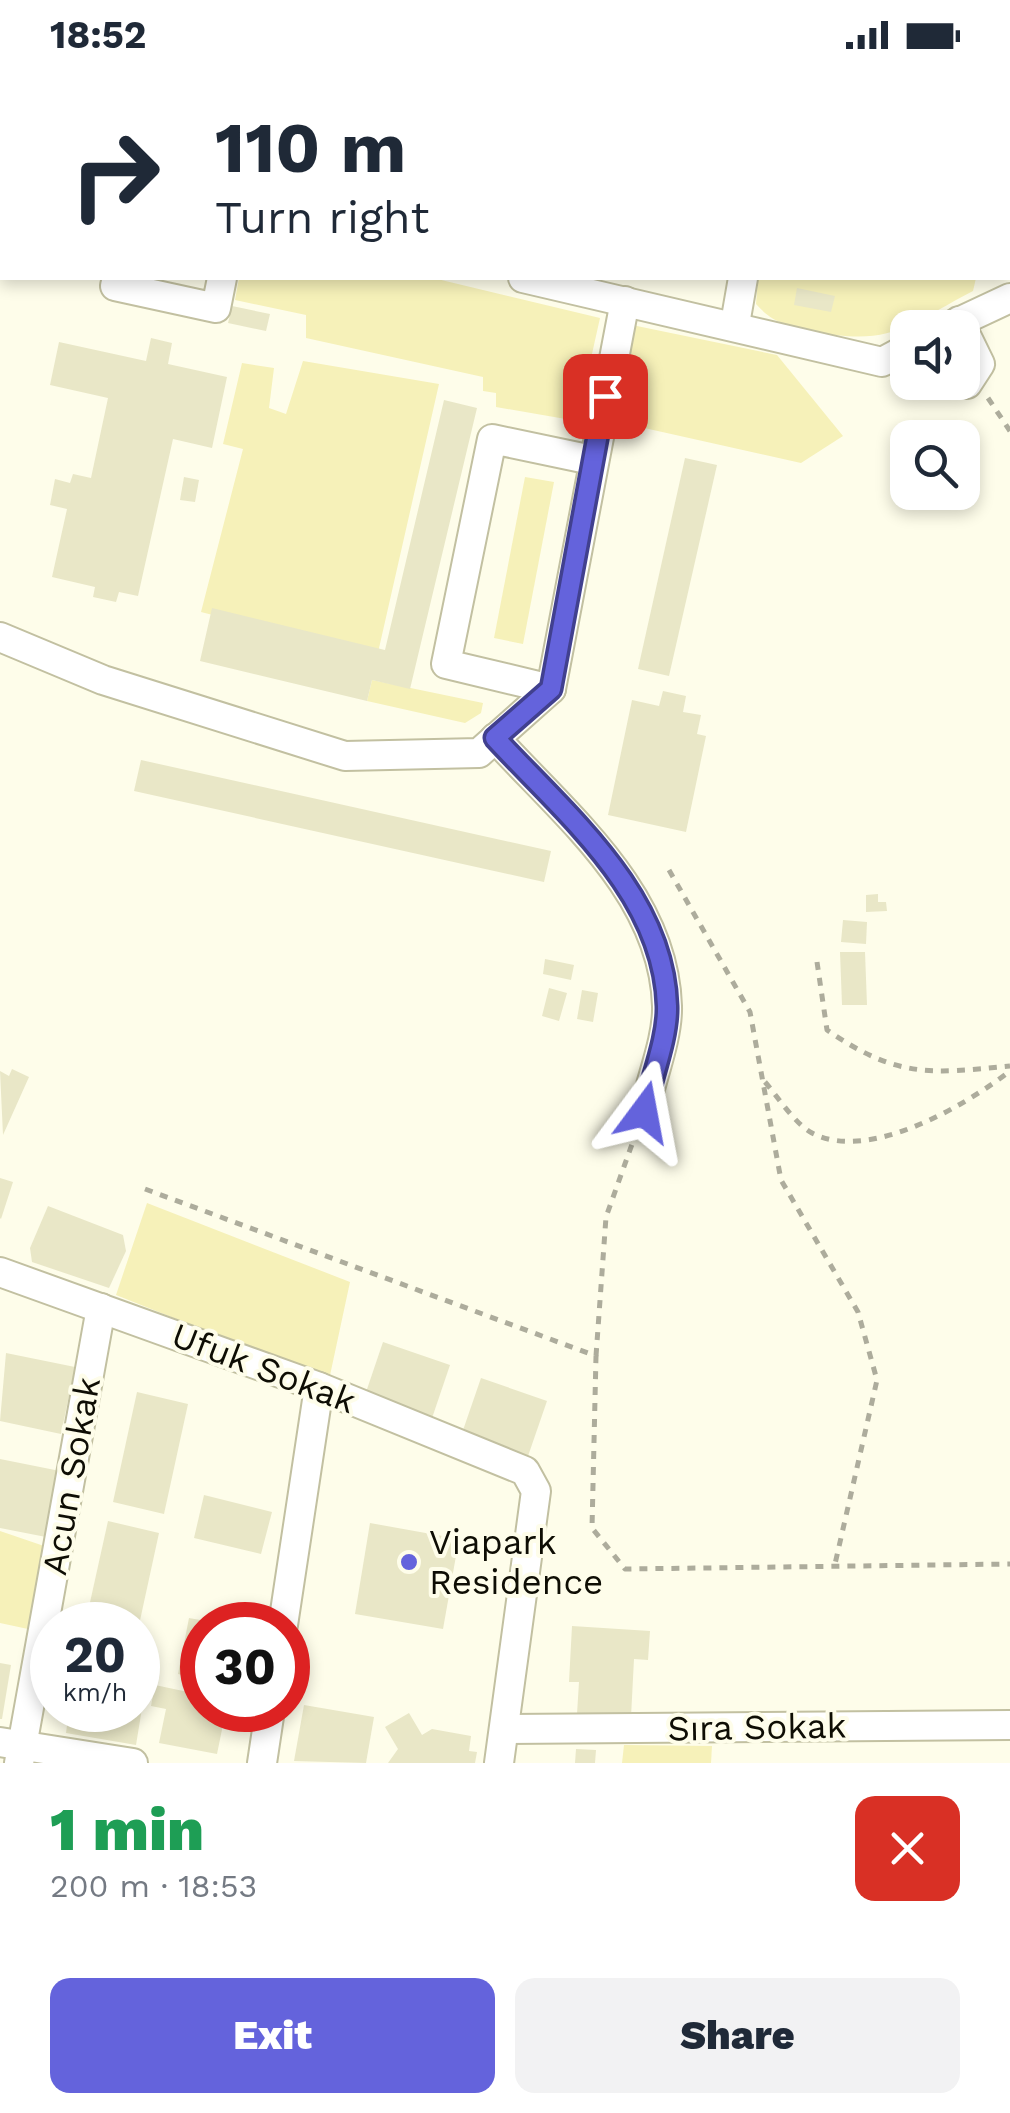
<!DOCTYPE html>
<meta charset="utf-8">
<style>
:root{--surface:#fff;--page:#f2f2f3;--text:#1f2937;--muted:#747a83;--accent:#6463dc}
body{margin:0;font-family:"Work Sans",sans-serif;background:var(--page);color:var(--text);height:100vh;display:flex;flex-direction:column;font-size:38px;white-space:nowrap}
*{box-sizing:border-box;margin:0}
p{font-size:32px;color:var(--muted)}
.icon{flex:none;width:55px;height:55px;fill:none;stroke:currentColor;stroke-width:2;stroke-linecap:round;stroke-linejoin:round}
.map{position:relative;height:1693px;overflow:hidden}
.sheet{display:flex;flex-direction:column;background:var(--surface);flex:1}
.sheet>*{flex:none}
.hud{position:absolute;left:0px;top:0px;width:1010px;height:210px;box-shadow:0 5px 15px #0003;background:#fff;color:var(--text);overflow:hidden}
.controls{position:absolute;left:890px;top:240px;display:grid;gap:20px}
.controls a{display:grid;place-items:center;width:90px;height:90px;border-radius:20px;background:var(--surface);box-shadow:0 5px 15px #0003;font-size:50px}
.speed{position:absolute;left:30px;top:1532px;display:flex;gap:20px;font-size:50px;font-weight:700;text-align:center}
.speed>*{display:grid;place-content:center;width:130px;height:130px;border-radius:50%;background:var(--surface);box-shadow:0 5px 15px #0003;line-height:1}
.speed small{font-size:25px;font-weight:400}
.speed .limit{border:15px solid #d22;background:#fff;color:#111}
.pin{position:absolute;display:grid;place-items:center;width:85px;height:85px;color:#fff;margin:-42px;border-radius:20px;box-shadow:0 5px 15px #0006}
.me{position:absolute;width:110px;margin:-55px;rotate:13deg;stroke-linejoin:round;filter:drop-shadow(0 0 8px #0008)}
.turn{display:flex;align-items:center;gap:35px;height:210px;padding:0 50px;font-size:45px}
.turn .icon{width:130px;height:130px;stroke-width:2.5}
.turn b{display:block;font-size:70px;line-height:85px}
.round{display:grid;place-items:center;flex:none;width:105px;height:105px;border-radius:20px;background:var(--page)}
.summary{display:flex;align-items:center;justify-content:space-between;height:170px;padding:0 50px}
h1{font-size:60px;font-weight:800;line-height:75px;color:#1e9e55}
.primary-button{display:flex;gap:20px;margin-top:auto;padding:20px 50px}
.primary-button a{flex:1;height:115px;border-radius:20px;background:var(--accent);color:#fff;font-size:40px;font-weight:800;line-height:115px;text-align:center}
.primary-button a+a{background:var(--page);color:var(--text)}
.status{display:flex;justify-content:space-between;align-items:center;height:70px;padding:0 50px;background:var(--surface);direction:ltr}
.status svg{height:28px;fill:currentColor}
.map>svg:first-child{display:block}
.green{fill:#f6f1b9}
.building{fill:#e9e7c7}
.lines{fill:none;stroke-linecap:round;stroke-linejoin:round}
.street-casing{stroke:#c2c0a1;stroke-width:32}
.path{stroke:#adac9c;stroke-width:5;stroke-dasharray:8 8;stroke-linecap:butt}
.street{stroke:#fff;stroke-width:28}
.route-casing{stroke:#41408f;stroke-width:25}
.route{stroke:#6463dc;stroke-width:18}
.poi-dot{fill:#6463dc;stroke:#fefdea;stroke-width:4}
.labels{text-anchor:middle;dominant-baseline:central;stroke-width:8;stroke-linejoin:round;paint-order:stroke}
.street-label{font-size:35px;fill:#0e0d04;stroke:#fefdea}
.poi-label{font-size:35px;fill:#0e0d04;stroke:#fefdea;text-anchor:start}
</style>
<div class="status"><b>18:52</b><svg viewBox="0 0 49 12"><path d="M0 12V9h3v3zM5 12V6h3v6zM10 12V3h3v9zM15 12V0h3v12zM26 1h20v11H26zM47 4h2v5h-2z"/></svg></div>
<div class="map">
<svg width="1010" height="1693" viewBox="0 0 1010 1693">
<rect width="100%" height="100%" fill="#fefdea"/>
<g class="green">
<polygon points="859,0 1010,0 1008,104 1008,2"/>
<polygon points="239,208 433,208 600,248 577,351 496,337 496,323 483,321 483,307 306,268 306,245 235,230"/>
<path d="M758,208H976L973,221C904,257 891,277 811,261C786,255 773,253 756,234Z"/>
<polygon points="632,255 777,285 843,366 801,393 613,351"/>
<polygon points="303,291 439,314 377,587 201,542 243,379 223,374 242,293 274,298 269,338 286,344"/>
<polygon points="525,407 554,412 523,574 494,568"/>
<polygon points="372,610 483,633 481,643 465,653 367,631"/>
<polygon points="147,1133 350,1212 329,1310 116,1225"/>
<polygon points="0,1461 44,1476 28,1559 0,1553"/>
<polygon points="624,1675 712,1676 711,1693 622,1693"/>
</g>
<g class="building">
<polygon points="797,218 835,226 831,242 794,235"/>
<polygon points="232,236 270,244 266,261 228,253"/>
<polygon points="151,268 172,273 168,294 227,307 212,378 173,369 138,526 119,522 116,532 93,527 95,517 52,507 67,439 50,435 55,409 70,413 73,404 91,408 108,328 50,315 59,272 146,291"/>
<polygon points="444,330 477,338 410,619 372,610 367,631 200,591 212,538 385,580"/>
<polygon points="685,388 717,395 669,606 638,599"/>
<polygon points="184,407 199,410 195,432 180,430"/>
<polygon points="663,621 686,626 683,642 701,645 697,664 706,666 686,762 608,745 632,630 659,636"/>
<polygon points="141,690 551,781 544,812 134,721"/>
<polygon points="878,824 878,832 886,832 887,841 866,842 866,825"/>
<polygon points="843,850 867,852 866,874 841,872"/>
<polygon points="840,882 865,882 867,935 842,935"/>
<polygon points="545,889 574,895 571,910 543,904"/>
<polygon points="549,918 567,923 559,951 542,946"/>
<polygon points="582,920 598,923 593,952 577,949"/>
<polygon points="12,999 29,1007 3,1065 0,1001 9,1006"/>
<polygon points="0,1108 13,1112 1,1149 0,1148"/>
<polygon points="48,1136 123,1165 126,1181 109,1218 32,1192 30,1178"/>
<polygon points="383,1272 450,1295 430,1354 363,1331"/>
<polygon points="6,1283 75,1297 61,1364 0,1351"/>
<polygon points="481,1308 547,1331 527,1389 461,1366"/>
<polygon points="137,1322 188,1334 164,1444 113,1432"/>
<polygon points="0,1389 60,1401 46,1467 0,1458"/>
<polygon points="204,1425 272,1442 261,1484 194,1468"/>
<polygon points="108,1451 159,1463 139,1555 85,1555"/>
<polygon points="370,1453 459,1469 443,1559 355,1544"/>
<polygon points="189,1548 217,1553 202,1555 202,1609 178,1604"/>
<polygon points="572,1556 650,1561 648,1590 634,1589 631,1647 577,1644 579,1612 569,1612"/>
<polygon points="0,1593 11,1595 2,1649 0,1649"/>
<polygon points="155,1615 202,1625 202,1640 226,1640 217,1684 159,1673 166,1639 151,1636"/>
<polygon points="138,1619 145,1620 136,1675 66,1663 69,1640 138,1640"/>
<polygon points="304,1635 374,1647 366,1693 294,1691"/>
<polygon points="409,1643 422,1665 432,1659 471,1666 469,1681 477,1682 475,1693 388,1693 398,1679 385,1657"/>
<polygon points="576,1679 596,1680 595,1693 575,1693"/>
</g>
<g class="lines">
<defs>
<g id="street">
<polyline points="780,2 780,0"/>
<polyline points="0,91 2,92"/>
<polyline points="1008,176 1010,167"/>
<polyline points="117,208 115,216 216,238 222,208"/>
<polyline points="523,208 882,292 908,278"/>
<polyline points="959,251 980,294 967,314 962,312"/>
<polyline points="735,254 743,208"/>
<polyline points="946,258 1010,228"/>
<polyline points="0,567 103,610 345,686 479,683 551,619 625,231"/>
<polyline points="551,619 446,594 492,369 592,390"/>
<path d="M495,668C565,745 664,824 667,936C668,968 651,1009 644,1042"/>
<polyline points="0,1202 319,1317 525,1401 536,1421 499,1693"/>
<polyline points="283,1555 319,1317"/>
<polyline points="505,1659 1010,1655"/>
<polyline points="0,1672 133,1693"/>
<polyline points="19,1693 101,1238"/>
<polyline points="262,1693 270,1640"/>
</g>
</defs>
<use href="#street" class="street-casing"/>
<g class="path">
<polyline points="988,328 1010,361"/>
<polyline points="669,800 750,942 781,1110 858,1242 877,1310 835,1494"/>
<path d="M817,892L827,960C897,1008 929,1004 1010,996"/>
<path d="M765,1012C778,1027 795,1054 812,1063C869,1093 966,1035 1010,1001"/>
<polyline points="145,1119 596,1286 592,1458 625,1499 1010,1494"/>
<polyline points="596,1286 606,1147 636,1063"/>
</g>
<use href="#street" class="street"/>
</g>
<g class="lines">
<defs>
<path id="route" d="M605,326L551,619L495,668C565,744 664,824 667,936C668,968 651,1009 644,1042"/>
</defs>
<use href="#route" class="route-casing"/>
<use href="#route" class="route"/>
</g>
<circle class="poi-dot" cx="409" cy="1492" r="10"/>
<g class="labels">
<g class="street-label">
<text transform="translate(264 1298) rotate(21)">Ufuk Sokak</text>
<text transform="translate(71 1406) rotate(-80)">Acun Sokak</text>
<text transform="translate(757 1657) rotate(-1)">Sıra Sokak</text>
</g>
<g class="poi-label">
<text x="429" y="1472">Viapark<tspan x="429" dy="40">Residence</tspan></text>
</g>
</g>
</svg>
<div class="controls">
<a><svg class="icon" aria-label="sound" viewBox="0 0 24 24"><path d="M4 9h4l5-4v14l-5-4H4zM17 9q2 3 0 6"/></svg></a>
<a><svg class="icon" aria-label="search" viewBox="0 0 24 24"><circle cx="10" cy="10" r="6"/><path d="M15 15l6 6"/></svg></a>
</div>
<div class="speed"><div>20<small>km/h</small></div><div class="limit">30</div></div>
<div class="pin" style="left:605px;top:326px;background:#d93025"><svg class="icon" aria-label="arrive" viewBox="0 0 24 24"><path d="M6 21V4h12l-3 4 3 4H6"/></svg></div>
<svg class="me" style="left:644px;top:1042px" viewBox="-20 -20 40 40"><path d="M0-17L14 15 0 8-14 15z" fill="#6463dc" stroke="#fff" stroke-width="4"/></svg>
<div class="hud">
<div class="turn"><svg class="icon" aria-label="right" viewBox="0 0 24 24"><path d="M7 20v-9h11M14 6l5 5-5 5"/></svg><div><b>110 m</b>Turn right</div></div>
</div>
</div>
<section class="sheet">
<div class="summary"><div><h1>1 min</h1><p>200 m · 18:53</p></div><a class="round" style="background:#d93025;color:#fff"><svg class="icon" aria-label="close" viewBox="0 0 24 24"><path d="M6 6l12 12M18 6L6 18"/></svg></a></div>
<div class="primary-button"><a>Exit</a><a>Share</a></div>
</section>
